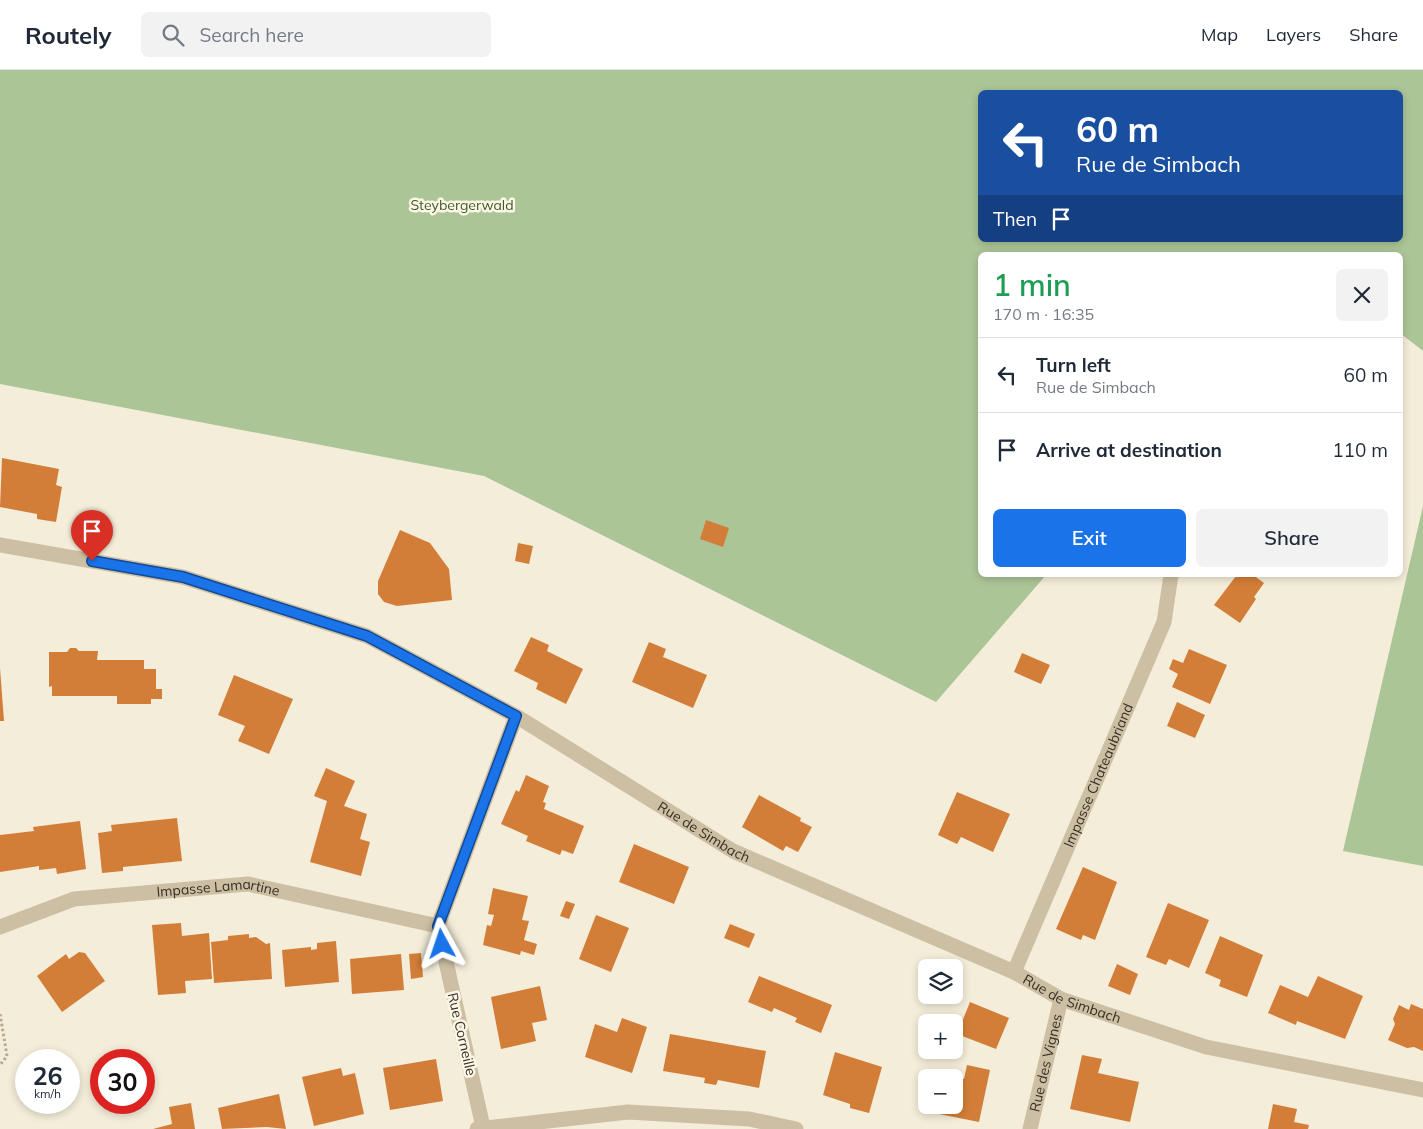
<!DOCTYPE html>
<meta charset="utf-8">
<style>
:root{--surface:#fff;--page:#f2f2f3;--text:#1f2937;--muted:#747a83;--line:#e0e1e3;--accent:#1a73e8}
body{margin:0;font-family:Mulish,sans-serif;background:var(--page);color:var(--text);height:100vh;display:flex;flex-direction:column;font-size:19px;white-space:nowrap}
*{box-sizing:border-box;margin:0}
p{font-size:16px;color:var(--muted)}
.icon{flex:none;width:28px;height:28px;fill:none;stroke:currentColor;stroke-width:2;stroke-linecap:round;stroke-linejoin:round}
.map{position:relative;flex:1;overflow:hidden}
.details{position:absolute;left:978px;top:182px;width:425px;height:325px;display:flex;flex-direction:column;background:var(--surface);border-radius:8px;box-shadow:0 2px 8px #0003}
.details>*{flex:none}
.top-card{position:absolute;left:978px;top:20px;width:425px;height:152px;border-radius:8px;box-shadow:0 2px 8px #0003;background:#1a4fa0;color:#fff;overflow:hidden}
.controls{position:absolute;left:918px;top:889px;display:grid;gap:10px}
.controls a{display:grid;place-items:center;width:45px;height:45px;border-radius:8px;background:var(--surface);box-shadow:0 2px 8px #0003;font-size:25px}
.speed{position:absolute;left:15px;top:979px;display:flex;gap:10px;font-size:25px;font-weight:700;text-align:center}
.speed>*{display:grid;place-content:center;width:65px;height:65px;border-radius:50%;background:var(--surface);box-shadow:0 2px 8px #0003;line-height:1}
.speed small{font-size:12px;font-weight:400}
.speed .limit{border:8px solid #d22;background:#fff;color:#111}
.pin{position:absolute;display:grid;place-items:center;width:42px;height:42px;color:#fff;margin:-51px -21px;border-radius:50% 50% 50% 0;rotate:-45deg;box-shadow:0 0 5px #0007}
.pin .icon{rotate:45deg}
.me{position:absolute;width:55px;margin:-28px;rotate:355deg;stroke-linejoin:round;filter:drop-shadow(0 0 4px #0008)}
.turn{display:flex;align-items:center;gap:18px;height:105px;padding:0 15px;font-size:22px}
.turn .icon{width:65px;height:65px;stroke-width:2.5}
.turn b{display:block;font-size:35px;line-height:42px}
.then{display:flex;align-items:center;height:48px;padding:0 15px;background:#0003;gap:10px;font-size:19px}
.round{display:grid;place-items:center;flex:none;width:52px;height:52px;border-radius:8px;background:var(--page)}
.headline{display:flex;align-items:center;justify-content:space-between;height:85px;padding:0 15px}
h1{font-size:30px;font-weight:600;line-height:38px;color:#1e9e55}
.button{display:flex;gap:10px;margin-top:auto;padding:10px 15px}
.button a{flex:1;height:58px;border-radius:8px;background:var(--accent);color:#fff;font-size:20px;font-weight:600;line-height:58px;text-align:center}
.button a+a{background:var(--page);color:var(--text)}
ul{padding:0;list-style:none}
li{display:flex;align-items:center;gap:15px;height:75px;padding:0 15px;border-top:1px solid var(--line)}
li div{flex:1}
li b{display:block;font-size:19px}
li em{font-style:normal}
header{display:flex;align-items:center;gap:30px;box-sizing:border-box;height:70px;padding:0 25px;background:var(--surface);border-bottom:1px solid var(--line)}
header strong{font-size:24px}
nav{display:flex;gap:28px;margin-inline-start:auto;font-size:18px}
.search{width:350px;height:45px;background:var(--page);display:flex;align-items:center;gap:12px;box-sizing:border-box;padding:0 18px;border-radius:8px;color:var(--muted);font-size:19px}
.map>svg:first-child{display:block}
.green{fill:#acc597;fill-rule:evenodd}
.building{fill:#d37e38}
.lines{fill:none;stroke-linecap:round;stroke-linejoin:round}
.path{stroke:#b9a98d;stroke-width:3;stroke-dasharray:2.5 2.5;stroke-linecap:butt}
.street{stroke:#cdbfa3;stroke-width:15}
.route-casing{stroke:#114b97;stroke-width:12}
.route{stroke:#1a73e8;stroke-width:9}
.labels{text-anchor:middle;dominant-baseline:central;stroke-width:5;stroke-linejoin:round;paint-order:stroke}
.park-label{font-size:14px;fill:#3c5927;stroke:#fbf6e6}
.street-label{font-size:14px;fill:#382f26;stroke:#fbf6e6}
</style>
<header>
<strong>Routely</strong>
<div class="search"><svg class="icon" aria-label="search" viewBox="0 0 24 24"><circle cx="10" cy="10" r="6"/><path d="M15 15l6 6"/></svg>Search here</div>
<nav><a>Map</a><a>Layers</a><a>Share</a></nav>
</header>
<div class="map">
<svg width="1423" height="1059" viewBox="0 0 1423 1059">
<rect width="100%" height="100%" fill="#f4edd9"/>
<g class="green">
<path d="M0,0H1423V281L1400,263V185H980V505H1046L936,632L484,406L0,314ZM980,22H1400V170H980Z"/>
<polygon points="1423,436 1423,796 1343,781"/>
</g>
<g class="building">
<polygon points="2,388 59,399 56,415 62,417 56,452 37,449 37,444 0,437"/>
<polygon points="706,450 729,458 723,477 700,469"/>
<polygon points="400,460 430,473 449,499 452,530 397,536 384,532 378,524 378,511"/>
<polygon points="518,473 533,476 529,494 515,491"/>
<polygon points="1233,505 1253,505 1264,513 1254,527 1256,529 1240,553 1214,535 1236,506"/>
<polygon points="531,567 549,575 547,581 583,599 566,634 536,619 538,613 514,601"/>
<polygon points="649,572 666,579 663,587 707,605 693,638 632,612"/>
<polygon points="70,578 76,578 79,581 98,581 97,590 144,590 144,599 156,599 156,619 162,619 162,629 151,629 151,634 117,634 117,626 52,626 52,616 49,617 49,582 67,582"/>
<polygon points="1189,579 1227,595 1210,634 1172,617 1178,604 1169,599 1173,589 1183,593"/>
<polygon points="1022,583 1050,595 1041,614 1014,602"/>
<polygon points="0,598 4,651 0,651"/>
<polygon points="234,605 293,629 269,684 238,671 245,656 218,645"/>
<polygon points="1177,632 1205,645 1195,668 1167,656"/>
<polygon points="326,698 355,711 344,736 367,744 360,769 370,772 361,806 310,792 327,731 314,726"/>
<polygon points="526,705 549,716 543,732 546,733 544,739 584,756 573,784 562,780 560,785 526,771 528,766 501,754 516,720 519,722"/>
<polygon points="957,722 1010,744 993,782 961,767 957,774 938,765"/>
<polygon points="759,725 801,748 800,751 812,757 798,782 786,776 783,781 742,757"/>
<polygon points="177,748 182,791 123,797 123,801 102,803 98,763 112,761 111,755"/>
<polygon points="80,751 86,799 57,804 56,798 39,800 39,796 0,802 0,765 34,761 33,757"/>
<polygon points="634,774 689,797 674,834 619,812"/>
<polygon points="1083,797 1117,812 1095,870 1083,865 1081,870 1056,859"/>
<polygon points="493,818 528,826 522,850 529,851 524,870 537,874 534,885 521,881 520,885 483,875 487,855 491,856 494,845 488,844"/>
<polygon points="566,831 575,834 569,849 560,846"/>
<polygon points="1168,833 1209,850 1189,898 1169,889 1166,895 1146,887"/>
<polygon points="596,845 629,858 611,902 579,889"/>
<polygon points="181,853 182,866 209,863 212,909 185,911 186,923 158,925 152,855"/>
<polygon points="730,854 755,864 749,878 724,868"/>
<polygon points="249,864 249,868 256,867 266,874 270,873 272,909 214,913 211,872 228,870 228,866"/>
<polygon points="1220,866 1263,885 1247,927 1219,916 1221,910 1205,903"/>
<polygon points="336,871 339,912 285,917 282,880 311,877 311,880 317,879 317,873"/>
<polygon points="79,882 85,883 105,911 62,942 37,906 66,884 69,889"/>
<polygon points="421,883 423,907 411,909 409,884"/>
<polygon points="401,884 404,920 352,924 350,889"/>
<polygon points="1117,894 1138,904 1130,925 1108,916"/>
<polygon points="759,906 832,935 821,963 795,952 797,948 774,938 772,942 748,932"/>
<polygon points="1318,906 1363,926 1345,969 1297,951 1296,955 1268,943 1280,915 1308,927"/>
<polygon points="540,916 547,950 532,953 536,971 501,979 491,927"/>
<polygon points="970,932 1009,948 996,979 957,964"/>
<polygon points="1411,934 1423,939 1423,981 1414,977 1407,978 1388,970 1395,954 1393,949 1399,935 1409,940"/>
<polygon points="622,948 647,957 632,1003 585,987 595,954 617,962"/>
<polygon points="670,964 766,981 759,1018 718,1010 716,1015 704,1013 705,1008 663,1001"/>
<polygon points="835,982 882,997 869,1043 850,1038 850,1034 823,1025"/>
<polygon points="1082,985 1102,989 1098,1003 1139,1012 1130,1052 1070,1039"/>
<polygon points="436,989 443,1031 390,1040 383,998"/>
<polygon points="967,995 990,1000 979,1052 939,1044 941,1035 954,1035 954,1008 947,1008 948,1005 964,1009"/>
<polygon points="341,998 343,1006 355,1003 364,1044 314,1056 302,1007"/>
<polygon points="279,1024 286,1059 267,1057 222,1059 218,1038"/>
<polygon points="191,1033 195,1059 153,1059 172,1054 169,1037"/>
<polygon points="1273,1034 1297,1039 1294,1052 1309,1055 1308,1059 1268,1059"/>
</g>
<g class="lines">
<polyline class="path" points="0,944 7,986 0,995"/>
<g class="street">
<path id="s1" d="M0,475L183,507L367,566L516,646L733,781L1014,902L1061,929L1206,977L1423,1020"/>
<path id="s2" d="M0,857L74,829L248,814L438,856"/>
<path id="s3" d="M1014,902L1164,552L1171,505"/>
<polyline points="483,1057 438,856 516,646"/>
<polyline points="477,1059 628,1042 749,1049 796,1059"/>
<path id="s4" d="M1030,1059L1061,929"/>
</g>
</g>
<g class="lines">
<defs>
<polyline id="route" points="92,491 183,507 367,566 516,646 438,856 442,874"/>
</defs>
<use href="#route" class="route-casing"/>
<use href="#route" class="route"/>
</g>
<g class="labels">
<g class="park-label">
<text x="462" y="135">Steybergerwald</text>
</g>
<g class="street-label">
<text stroke="none"><textPath href="#s3" startOffset="214">Impasse Chateaubriand</textPath></text>
<text stroke="none"><textPath href="#s1" startOffset="769">Rue de Simbach</textPath></text>
<text stroke="none"><textPath href="#s2" startOffset="224">Impasse Lamartine</textPath></text>
<text stroke="none"><textPath href="#s1" startOffset="1174">Rue de Simbach</textPath></text>
<text transform="translate(462 964) rotate(77)">Rue Corneille</text>
<text stroke="none"><textPath href="#s4" startOffset="68">Rue des Vignes</textPath></text>
</g>
</g>
</svg>
<div class="controls">
<a><svg class="icon" aria-label="layers" viewBox="0 0 24 24"><path d="M12 4l9 5-9 5-9-5zM3 14l9 5 9-5"/></svg></a>
<a>+</a>
<a>−</a>
</div>
<div class="speed"><div>26<small>km/h</small></div><div class="limit">30</div></div>
<div class="pin" style="left:92px;top:491px;background:#d93025"><svg class="icon" aria-label="arrive" viewBox="0 0 24 24"><path d="M6 21V4h12l-3 4 3 4H6"/></svg></div>
<svg class="me" style="left:442px;top:874px" viewBox="-20 -20 40 40"><path d="M0-17L14 15 0 8-14 15z" fill="#1a73e8" stroke="#fff" stroke-width="4"/></svg>
<div class="top-card">
<div class="turn"><svg class="icon" aria-label="left" viewBox="0 0 24 24"><path d="M17 20v-9H6M10 6l-5 5 5 5"/></svg><div><b>60 m</b>Rue de Simbach</div></div>
<div class="then">Then<svg class="icon" aria-label="arrive" viewBox="0 0 24 24"><path d="M6 21V4h12l-3 4 3 4H6"/></svg></div>
</div>
<section class="details">
<div class="headline"><div><h1>1 min</h1><p>170 m · 16:35</p></div><a class="round"><svg class="icon" aria-label="close" viewBox="0 0 24 24"><path d="M6 6l12 12M18 6L6 18"/></svg></a></div>
<ul>
<li><svg class="icon" aria-label="left" viewBox="0 0 24 24"><path d="M17 20v-9H6M10 6l-5 5 5 5"/></svg><div><b>Turn left</b><p>Rue de Simbach</p></div><em>60 m</em></li>
<li><svg class="icon" aria-label="arrive" viewBox="0 0 24 24"><path d="M6 21V4h12l-3 4 3 4H6"/></svg><div><b>Arrive at destination</b></div><em>110 m</em></li>
</ul>
<div class="button"><a>Exit</a><a>Share</a></div>
</section>
</div>
